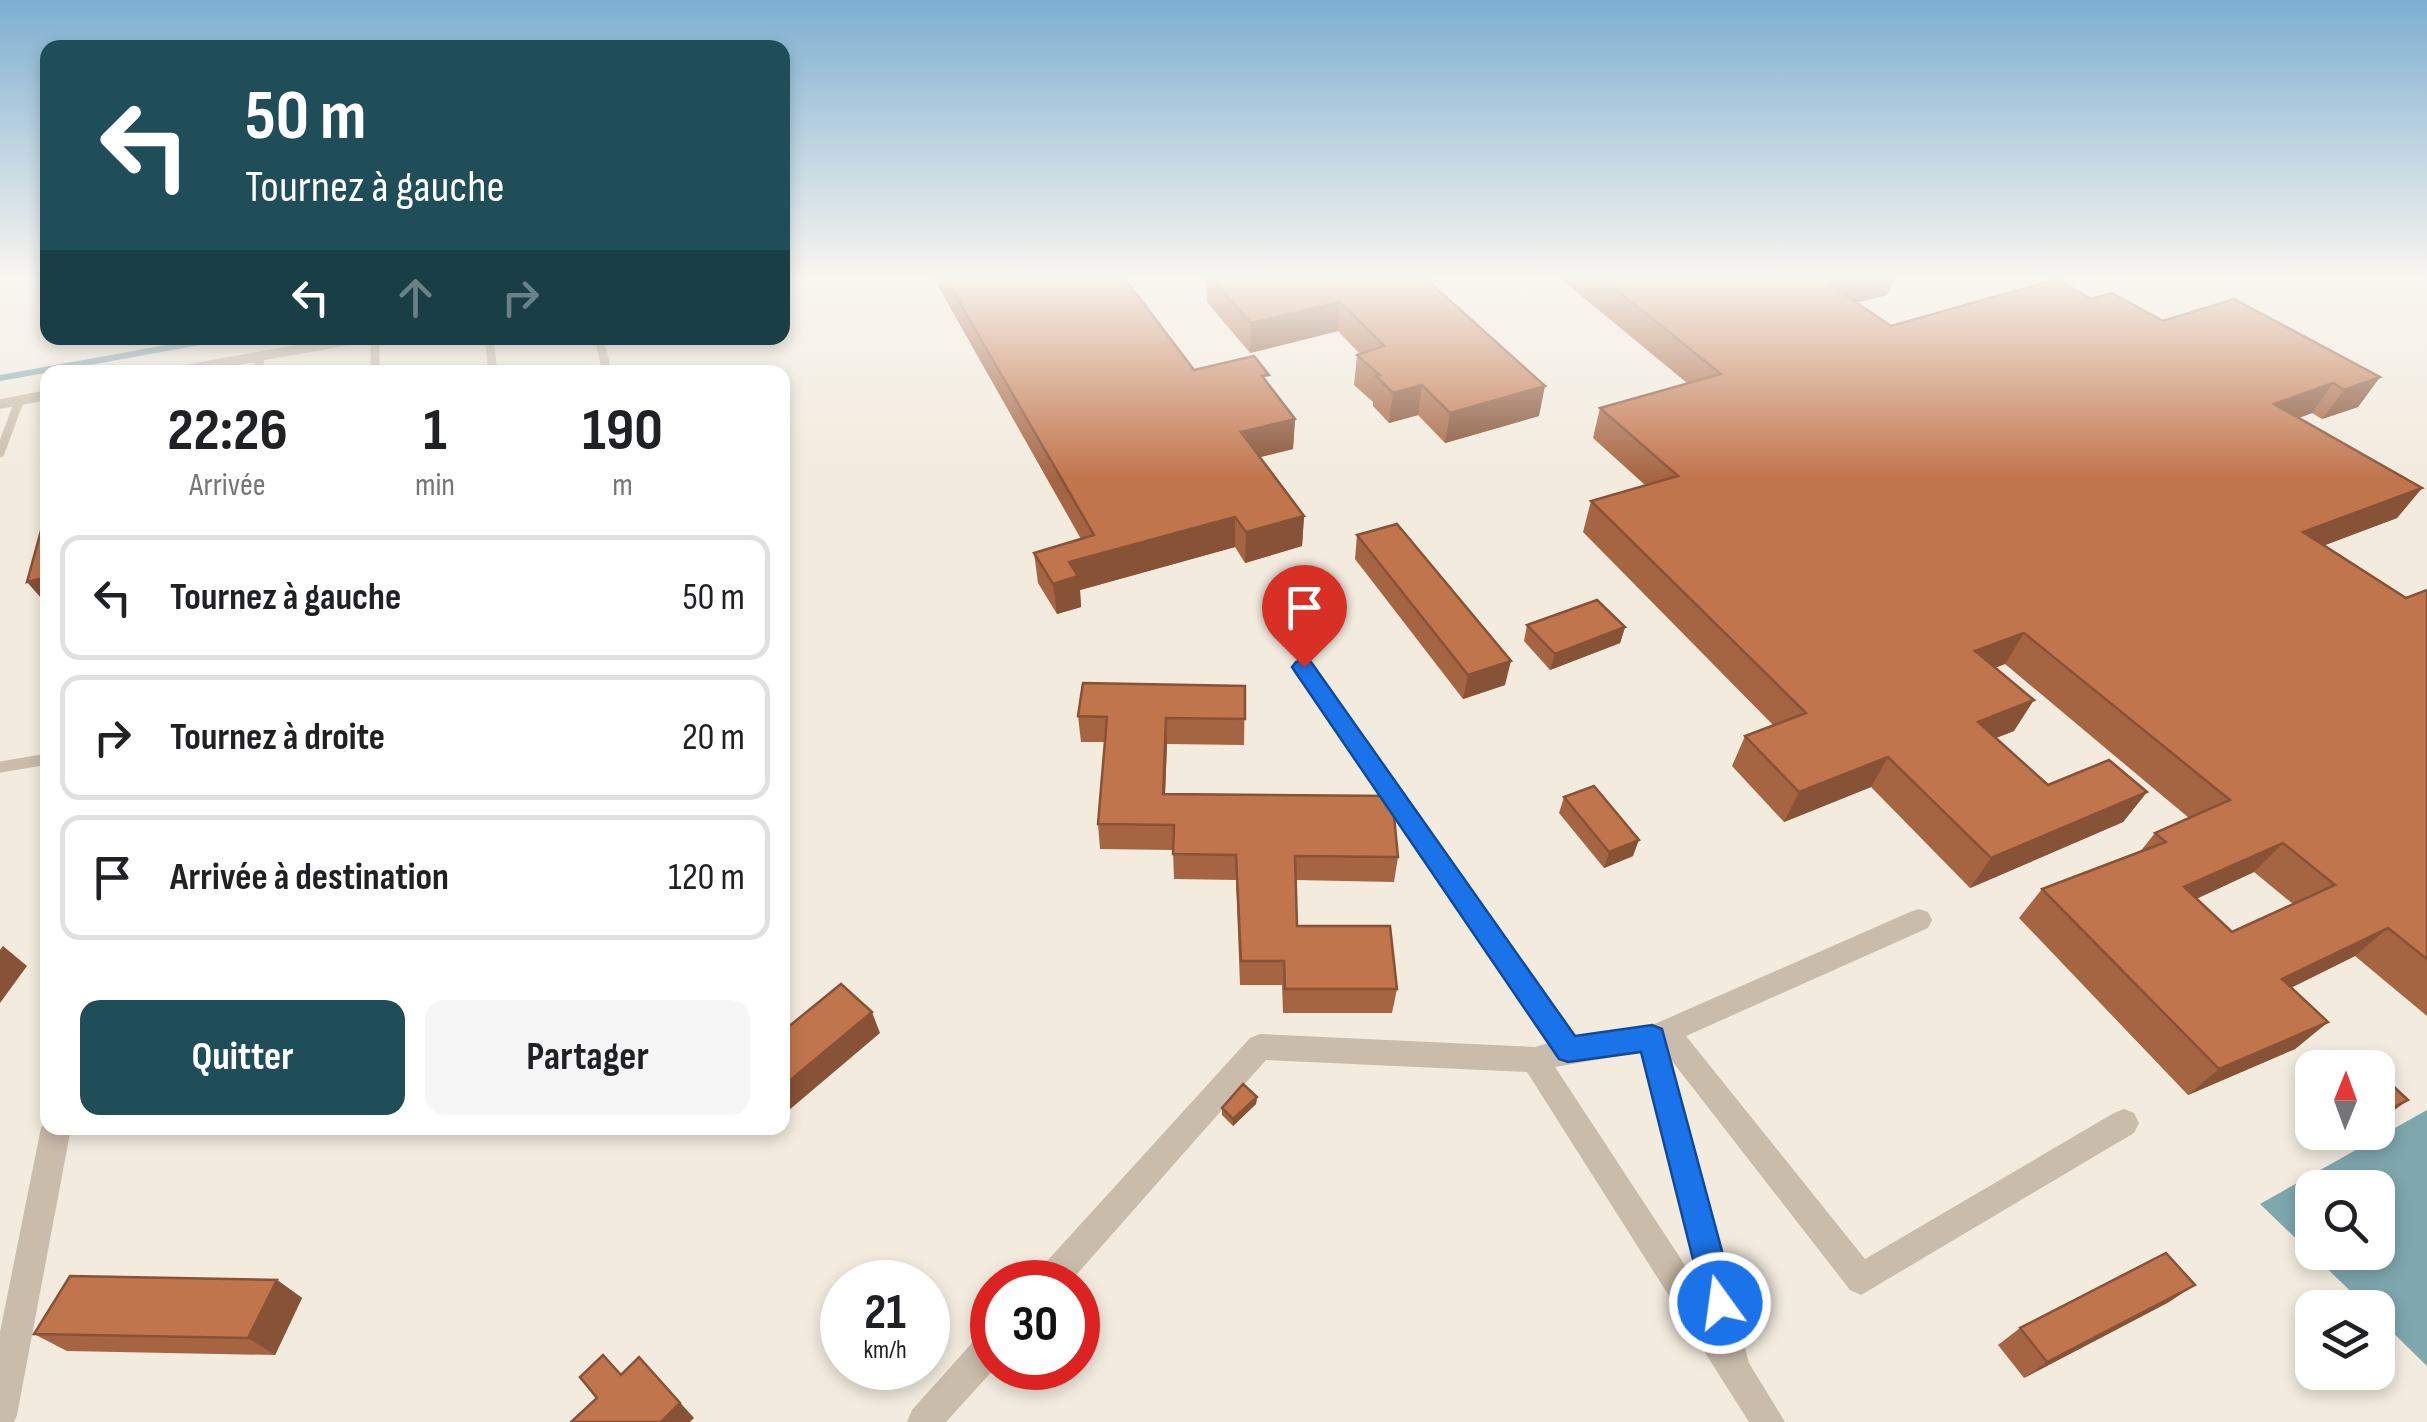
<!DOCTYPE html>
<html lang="fr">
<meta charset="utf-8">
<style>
:root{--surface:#fff;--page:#f6f6f6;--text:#202124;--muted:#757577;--line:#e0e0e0;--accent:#204e58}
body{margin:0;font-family:"Sofia Sans Condensed",sans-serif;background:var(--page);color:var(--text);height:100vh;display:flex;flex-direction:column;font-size:38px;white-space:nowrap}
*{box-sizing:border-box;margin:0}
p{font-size:32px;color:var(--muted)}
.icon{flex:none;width:55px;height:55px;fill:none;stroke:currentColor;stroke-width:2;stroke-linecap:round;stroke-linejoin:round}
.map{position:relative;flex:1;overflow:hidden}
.drawer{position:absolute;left:40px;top:365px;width:750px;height:770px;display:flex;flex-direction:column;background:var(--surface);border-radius:20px;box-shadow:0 5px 15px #0003}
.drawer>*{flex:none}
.guide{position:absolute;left:40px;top:40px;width:750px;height:305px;border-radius:20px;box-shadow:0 5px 15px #0003;background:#204e58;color:#fff;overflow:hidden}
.needle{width:65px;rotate:1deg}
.tools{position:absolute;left:2295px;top:1050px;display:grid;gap:20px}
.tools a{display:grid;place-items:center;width:100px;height:100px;border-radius:20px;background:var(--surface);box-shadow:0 5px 15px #0003;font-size:50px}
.speed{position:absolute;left:820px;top:1260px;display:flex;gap:20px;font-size:50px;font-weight:700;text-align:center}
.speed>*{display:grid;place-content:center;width:130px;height:130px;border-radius:50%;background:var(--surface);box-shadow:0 5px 15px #0003;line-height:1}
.speed small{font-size:25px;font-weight:400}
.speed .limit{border:15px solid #d22;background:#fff;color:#111}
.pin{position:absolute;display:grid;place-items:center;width:85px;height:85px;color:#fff;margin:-102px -42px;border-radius:50% 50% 50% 0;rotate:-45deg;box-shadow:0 0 10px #0007}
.pin .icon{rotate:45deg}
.me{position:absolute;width:110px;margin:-55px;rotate:346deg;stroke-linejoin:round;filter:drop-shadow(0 0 8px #0008)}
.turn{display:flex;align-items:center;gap:35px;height:210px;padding:0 40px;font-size:45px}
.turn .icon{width:130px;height:130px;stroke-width:2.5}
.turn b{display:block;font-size:70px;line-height:85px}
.lanes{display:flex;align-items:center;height:95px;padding:0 40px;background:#0003;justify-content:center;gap:50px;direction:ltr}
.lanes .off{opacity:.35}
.eta{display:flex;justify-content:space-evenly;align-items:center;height:170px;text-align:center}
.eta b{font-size:60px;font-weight:700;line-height:70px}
.primary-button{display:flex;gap:20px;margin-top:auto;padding:20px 40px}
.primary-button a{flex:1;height:115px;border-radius:20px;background:var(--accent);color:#fff;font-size:40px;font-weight:700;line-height:115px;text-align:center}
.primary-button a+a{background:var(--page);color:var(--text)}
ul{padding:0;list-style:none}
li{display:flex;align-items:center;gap:30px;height:125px;margin:0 20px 15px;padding:0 20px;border:5px solid var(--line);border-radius:20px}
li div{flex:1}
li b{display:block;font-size:38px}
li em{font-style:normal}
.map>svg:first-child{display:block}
.water{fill:#7ea7ae;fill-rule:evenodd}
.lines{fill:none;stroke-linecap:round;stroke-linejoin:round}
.stream{stroke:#7ea7ae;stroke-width:6}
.lane-far1{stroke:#cabcaa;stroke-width:9}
.lane{stroke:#cabcaa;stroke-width:11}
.street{fill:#cabcaa;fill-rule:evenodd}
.wall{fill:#a66542;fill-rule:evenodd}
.shaded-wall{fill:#875236}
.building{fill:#c1754d;stroke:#875236;stroke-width:2.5;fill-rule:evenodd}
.route{fill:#1a73e8;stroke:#114b97;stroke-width:2.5}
</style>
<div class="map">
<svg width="2427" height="1422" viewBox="0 0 2427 1422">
<rect width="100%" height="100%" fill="#f2ebde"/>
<path class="water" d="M2427,1110V1366L2378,1318V1308L2367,1307L2260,1204ZM2312,1188H2378V1252H2312Z"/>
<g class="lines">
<polyline class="stream" points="0,378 222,338"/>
<g class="lane-far1">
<polyline points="375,338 375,372"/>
<polyline points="489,338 493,372"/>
<polyline points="599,338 607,372"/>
<polyline points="258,372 260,356"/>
<polyline points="0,453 19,401"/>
</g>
<polyline class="lane" points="0,767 48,759"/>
<g class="street">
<polygon points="337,338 370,338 362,343 198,372 163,372 172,367"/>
<polygon points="48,390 48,400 0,409 0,399"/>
<path d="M1304,659L1312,662L1576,1036L1650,1026L1910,912L1919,909L1928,912L1932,920L1928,928L1686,1036L1865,1259L2114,1113L2124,1109L2134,1113L2139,1123L2134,1133L1861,1295L1850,1290L1672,1061L1749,1363L1785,1422H1749L1527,1072L1266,1060L1070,1282H1033L1038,1271L1250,1038L1260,1034L1535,1047L1549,1043L1296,672L1293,667ZM1642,1052L1700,1288L1555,1067Z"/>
<polygon points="48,1118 48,1128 71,1128 17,1415 14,1422 0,1422 0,1332 41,1128"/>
<polygon points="992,1330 995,1368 946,1422 907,1422 912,1410 980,1334"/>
</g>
</g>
<g class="wall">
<polygon points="934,279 1125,279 1194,370 1268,385 1295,419 1293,449 1260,457 1304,516 1302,546 1245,563 1235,547 1080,590 1081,607 1057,614 1038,583 1034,553 1081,539"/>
<polygon points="1206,279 1426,279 1539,416 1445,443 1418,415 1389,423 1373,406 1373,402 1354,385 1357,355 1360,354 1338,331 1250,353 1207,302"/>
<path d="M1561,279H1894L1887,295L1857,302L1891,326L2091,299L2163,321L2380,377L2358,407L2322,419L2312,413L2299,418L2422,488L2397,518L2325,545L2406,598L2427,590V1016L2355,956L2291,988L2328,1022L2295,1049L2188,1095L2019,918L2042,889L2139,853L2155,833L2189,818L2005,664L1995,668L2014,731L1996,738L2048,785L2147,792L2123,822L1970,888L1871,787L1784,822L1732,766L1745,736L1773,725L1583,532L1591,501L1645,485L1593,438L1600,408L1687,383ZM2254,872L2293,904L2232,932L2196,899Z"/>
<polygon points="1357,535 1505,685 1463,699 1355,559"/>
<polygon points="1527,625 1625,627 1620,643 1550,670 1524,641"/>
<polygon points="1245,686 1244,745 1167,744 1165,794 1398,857 1394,882 1295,880 1297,926 1397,989 1392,1013 1283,1013 1282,985 1240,985 1236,880 1174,879 1173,850 1100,849 1098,824 1105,742 1081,742 1078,716"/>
<polygon points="1564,797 1633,856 1604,868 1559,813"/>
<polygon points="1257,1097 1256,1104 1233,1126 1222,1115 1222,1108"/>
<polygon points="277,1280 302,1298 275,1355 67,1351 34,1334"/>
<polygon points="2169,1302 2024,1378 1998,1345 2020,1328"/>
</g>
<g class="shaded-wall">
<polygon points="1849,279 1894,279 1887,295 1819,312 1829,284"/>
<polygon points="1340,302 1338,331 1250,353 1251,323"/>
<polygon points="2380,377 2358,407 2322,419 2344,390"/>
<polygon points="2333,383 2312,413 2253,434 2274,404"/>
<polygon points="1422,385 1418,415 1389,423 1393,393"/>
<polygon points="1545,386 1539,416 1445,443 1450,413"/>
<polygon points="1295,419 1293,449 1240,462 1241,432"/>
<polygon points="2422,488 2397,518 2280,562 2303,532"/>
<polygon points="1304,516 1302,546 1245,563 1246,532"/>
<polygon points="1235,517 1235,547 1080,590 1081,607 1057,614 1053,584 1069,562"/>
<polygon points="48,577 48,596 41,598 27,582"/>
<polygon points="1625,627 1620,643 1550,670 1555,654"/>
<polygon points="2024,633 2005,664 1957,681 1975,651"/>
<polygon points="1511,661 1505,685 1463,699 1468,675"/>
<polygon points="2034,700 2014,731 1959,752 1978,722"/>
<polygon points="1166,718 1167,744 1164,819 1163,794"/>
<polygon points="1888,757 1871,787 1784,822 1799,792"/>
<polygon points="2147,792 2123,822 1970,888 1991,858"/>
<polygon points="1639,840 1633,856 1604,868 1609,852"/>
<polygon points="2283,843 2254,872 2157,917 2184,887"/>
<polygon points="2388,928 2355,956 2251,1007 2282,979"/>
<polygon points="3,946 27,966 0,1003 0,950"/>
<polygon points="872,1012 880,1033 782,1116 782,1087"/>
<polygon points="2328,1022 2295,1049 2188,1095 2219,1069"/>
<polygon points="1257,1097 1256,1104 1233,1126 1233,1119"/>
<polygon points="2408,1100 2389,1114 2378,1119 2378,1115"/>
<polygon points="277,1280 302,1298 275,1355 248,1338"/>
<polygon points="2195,1285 2169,1302 2024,1378 2047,1362"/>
<polygon points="639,1357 694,1418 690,1422 661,1422"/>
</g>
<g class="building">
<polygon points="946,279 1125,279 1194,370 1254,356 1269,375 1262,376 1295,419 1241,432 1304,516 1246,532 1235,517 1069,562 1078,576 1053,584 1034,553 1094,535"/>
<polygon points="1211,279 1426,279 1545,386 1450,413 1422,385 1393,393 1376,376 1380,375 1357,355 1384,346 1340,302 1251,323"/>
<path d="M1603,279H1849L1829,284L1891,326L2057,279L2091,299L2112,293L2163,321L2234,299L2380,377L2344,390L2333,383L2274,404L2422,488L2303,532L2406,598L2427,590V959L2388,928L2282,979L2328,1022L2219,1069L2042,889L2166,842L2155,833L2230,800L2024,633L1975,651L2034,700L1978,722L2048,785L2109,760L2147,792L1991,858L1888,757L1799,792L1745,736L1806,713L1591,501L1678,476L1600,408L1721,374ZM2283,843L2335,885L2232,932L2184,887Z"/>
<polygon points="1397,524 1511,661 1468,675 1357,535"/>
<polygon points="48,526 48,577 27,582 42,527"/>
<polygon points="1597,600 1625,627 1555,654 1527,625"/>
<polygon points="1083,683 1245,686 1245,719 1166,718 1163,794 1392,796 1398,857 1295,856 1297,926 1390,926 1397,989 1285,989 1284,961 1241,961 1236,855 1173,854 1174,825 1098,824 1107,717 1078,716"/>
<polygon points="1594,786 1639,840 1609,852 1564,797"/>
<polygon points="841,984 872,1012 782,1087 782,1032"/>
<polygon points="2378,1072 2408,1100 2378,1115"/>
<polygon points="1243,1084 1257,1097 1233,1119 1222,1108"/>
<polygon points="2166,1253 2195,1285 2047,1362 2020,1328"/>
<polygon points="70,1276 277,1280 248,1338 34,1334"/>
<polygon points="603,1355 621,1375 639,1357 680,1403 661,1422 571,1422 597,1398 580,1377"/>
</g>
<linearGradient id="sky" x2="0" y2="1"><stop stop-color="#7dafd1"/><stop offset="0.58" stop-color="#f9f6f0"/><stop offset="1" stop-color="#f9f6f0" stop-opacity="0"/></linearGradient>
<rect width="2427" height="478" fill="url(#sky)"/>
<polygon class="route" points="1304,659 1311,662 1575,1036 1652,1025 1662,1029 1736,1303 1731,1315 1720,1319 1708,1315 1704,1303 1641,1052 1568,1062 1559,1059 1296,673 1292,667 1296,662"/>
</svg>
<div class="tools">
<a><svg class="needle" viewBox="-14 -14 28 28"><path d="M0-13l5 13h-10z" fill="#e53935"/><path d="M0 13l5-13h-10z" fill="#757577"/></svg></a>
<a><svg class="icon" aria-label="search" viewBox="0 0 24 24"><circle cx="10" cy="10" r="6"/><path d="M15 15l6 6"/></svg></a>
<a><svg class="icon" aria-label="layers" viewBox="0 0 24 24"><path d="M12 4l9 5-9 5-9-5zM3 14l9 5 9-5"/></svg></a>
</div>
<div class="speed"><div>21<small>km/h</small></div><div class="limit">30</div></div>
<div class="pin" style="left:1304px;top:667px;background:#d93025"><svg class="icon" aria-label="arrive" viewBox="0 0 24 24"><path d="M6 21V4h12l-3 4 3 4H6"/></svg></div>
<svg class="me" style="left:1720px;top:1303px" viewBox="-20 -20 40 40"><circle r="17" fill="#1a73e8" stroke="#fff" stroke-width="3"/><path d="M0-11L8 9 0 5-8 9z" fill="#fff"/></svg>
<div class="guide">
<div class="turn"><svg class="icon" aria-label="left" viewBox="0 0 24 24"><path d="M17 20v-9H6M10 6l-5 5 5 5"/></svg><div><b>50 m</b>Tournez à gauche</div></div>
<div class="lanes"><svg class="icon" aria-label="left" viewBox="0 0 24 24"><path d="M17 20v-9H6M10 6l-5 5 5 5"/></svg><svg class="icon off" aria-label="ahead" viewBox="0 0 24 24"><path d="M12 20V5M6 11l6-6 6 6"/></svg><svg class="icon off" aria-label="right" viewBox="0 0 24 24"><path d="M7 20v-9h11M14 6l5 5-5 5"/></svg></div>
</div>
<section class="drawer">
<div class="eta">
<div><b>22:26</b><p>Arrivée</p></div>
<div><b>1</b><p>min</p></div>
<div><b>190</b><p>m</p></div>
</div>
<ul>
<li><svg class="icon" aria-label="left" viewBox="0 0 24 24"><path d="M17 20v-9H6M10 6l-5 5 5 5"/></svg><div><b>Tournez à gauche</b></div><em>50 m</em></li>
<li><svg class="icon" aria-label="right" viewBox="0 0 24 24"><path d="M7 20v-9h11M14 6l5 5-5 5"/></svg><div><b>Tournez à droite</b></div><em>20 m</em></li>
<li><svg class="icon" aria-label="arrive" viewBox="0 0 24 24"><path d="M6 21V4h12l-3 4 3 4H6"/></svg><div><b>Arrivée à destination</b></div><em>120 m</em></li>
</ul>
<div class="primary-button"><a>Quitter</a><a>Partager</a></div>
</section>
</div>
